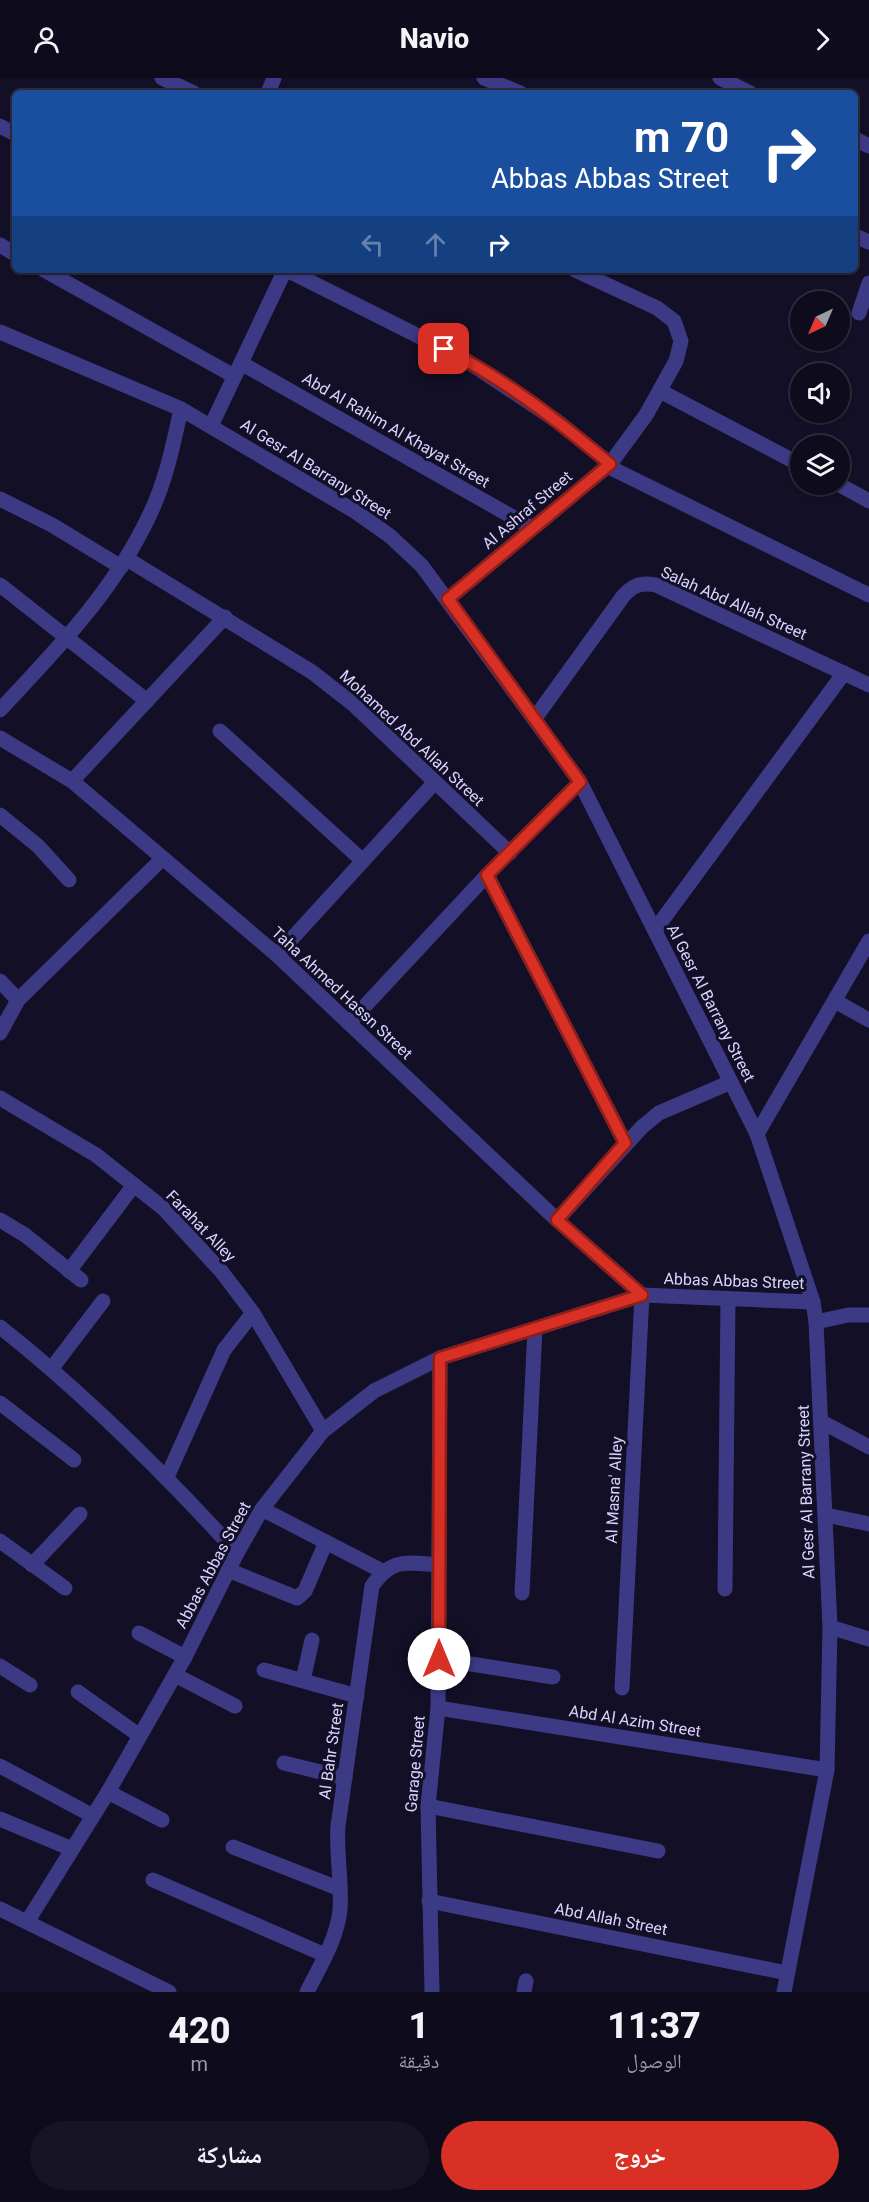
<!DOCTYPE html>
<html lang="ar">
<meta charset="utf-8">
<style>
:root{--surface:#0e0b1c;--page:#171425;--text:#f1f3f6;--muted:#9b9ba3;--line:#2e2b3b;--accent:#d93025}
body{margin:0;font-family:Roboto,"Noto Naskh Arabic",sans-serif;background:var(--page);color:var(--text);direction:rtl;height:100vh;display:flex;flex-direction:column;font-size:22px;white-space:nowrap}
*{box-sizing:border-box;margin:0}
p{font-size:20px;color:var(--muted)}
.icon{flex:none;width:33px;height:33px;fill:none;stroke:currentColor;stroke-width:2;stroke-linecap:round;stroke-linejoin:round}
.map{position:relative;height:1914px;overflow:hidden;direction:ltr}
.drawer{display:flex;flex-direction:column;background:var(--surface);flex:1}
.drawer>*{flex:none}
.hud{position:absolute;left:12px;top:12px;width:846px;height:183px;border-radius:9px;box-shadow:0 2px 4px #0004,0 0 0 2px var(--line);direction:rtl;background:#1a4fa0;color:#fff;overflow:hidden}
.needle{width:39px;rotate:224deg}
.controls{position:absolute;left:790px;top:213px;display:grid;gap:12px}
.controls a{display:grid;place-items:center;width:60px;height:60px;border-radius:50%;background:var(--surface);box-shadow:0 2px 4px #0004,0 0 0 2px var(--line);font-size:30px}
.pin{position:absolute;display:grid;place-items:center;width:51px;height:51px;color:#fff;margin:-26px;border-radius:12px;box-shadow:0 3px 9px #0006}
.me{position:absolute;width:66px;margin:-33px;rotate:0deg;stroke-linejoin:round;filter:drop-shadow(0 0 4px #0008)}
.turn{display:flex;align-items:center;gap:21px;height:126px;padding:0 30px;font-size:27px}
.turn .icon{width:78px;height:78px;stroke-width:2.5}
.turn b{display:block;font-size:42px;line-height:51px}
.lanes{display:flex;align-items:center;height:57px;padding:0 30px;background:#0003;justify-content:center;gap:30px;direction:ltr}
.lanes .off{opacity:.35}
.eta{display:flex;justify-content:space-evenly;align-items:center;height:102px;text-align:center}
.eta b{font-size:36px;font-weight:800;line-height:42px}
.button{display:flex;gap:12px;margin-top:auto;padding:12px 30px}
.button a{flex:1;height:69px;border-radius:36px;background:var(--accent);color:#fff;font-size:24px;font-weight:800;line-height:69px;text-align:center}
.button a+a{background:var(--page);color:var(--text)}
header{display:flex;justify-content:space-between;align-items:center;height:78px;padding:0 30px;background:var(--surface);font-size:27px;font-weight:800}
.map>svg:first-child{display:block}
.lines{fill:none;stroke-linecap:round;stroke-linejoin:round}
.street{stroke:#3d3a85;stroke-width:15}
.route-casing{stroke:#8d1f18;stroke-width:15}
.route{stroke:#d93025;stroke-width:10}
.labels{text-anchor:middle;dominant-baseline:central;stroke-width:6;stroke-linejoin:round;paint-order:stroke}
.street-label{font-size:16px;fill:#d9d4ff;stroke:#130f26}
</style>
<header><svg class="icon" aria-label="forward" viewBox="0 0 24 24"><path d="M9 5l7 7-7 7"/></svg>Navio<svg class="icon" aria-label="person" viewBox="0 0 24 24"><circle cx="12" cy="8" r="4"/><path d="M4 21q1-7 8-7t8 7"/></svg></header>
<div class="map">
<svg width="869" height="1914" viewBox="0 0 869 1914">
<rect width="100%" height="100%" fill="#130f26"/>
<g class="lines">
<g class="street">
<polyline points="162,0 194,15"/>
<polyline points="484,0 520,15"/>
<polyline points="720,0 750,15"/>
<polyline points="268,15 274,0"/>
<polyline points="0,48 15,56"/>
<polyline points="855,61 869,68"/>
<polyline points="855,158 869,164"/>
<polyline points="0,167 15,176"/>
<polyline points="44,192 234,298"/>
<polyline points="287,192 464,281 557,343 610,386"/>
<polyline points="859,235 869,205"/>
<polyline points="0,254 181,331 356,434 390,458 422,488 580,704 757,1056 813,1224 816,1244 830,1549 827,1692 784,1914"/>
<polyline points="241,285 532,450"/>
<polyline points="660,313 801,387"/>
<polyline points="211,348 285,192"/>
<polyline points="607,388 869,517"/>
<polyline points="838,406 869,423"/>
<polyline points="0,421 52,447 121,489"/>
<polyline points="127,481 312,594 353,626 510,775"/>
<polyline points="0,507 147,623"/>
<polyline points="448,521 610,386 646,337 676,283 681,263 674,243 657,230 575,192"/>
<path d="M0,632C56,572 115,512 150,436C166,403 173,367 181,331"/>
<path d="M535,640L624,517C634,507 641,504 656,507L869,607"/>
<polyline points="220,653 363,783"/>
<polyline points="0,660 72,703 277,877 557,1142 642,1217 622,1610"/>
<polyline points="72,703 225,539"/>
<polyline points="0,737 38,768 69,802"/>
<polyline points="487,797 625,1065"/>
<polyline points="655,852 844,595"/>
<polyline points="277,877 435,704"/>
<polyline points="0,903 18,922"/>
<polyline points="835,923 869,942"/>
<polyline points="349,945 487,797 580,704"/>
<polyline points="0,955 18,922 163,780"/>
<polyline points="0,1020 96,1077 163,1130 221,1193 253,1235 323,1353"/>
<polyline points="757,1056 869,863"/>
<polyline points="0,1142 25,1157 81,1202"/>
<polyline points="557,1142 642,1049 659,1035 731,1004"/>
<polyline points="69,1193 134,1107"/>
<polyline points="816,1244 848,1237 869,1237"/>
<path d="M0,1249C86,1317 163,1394 237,1475"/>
<polyline points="52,1290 103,1223"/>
<polyline points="0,1325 74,1382"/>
<polyline points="822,1344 869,1369"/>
<polyline points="167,1399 224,1272 253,1235"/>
<polyline points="262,1431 382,1493"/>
<polyline points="826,1437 869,1446"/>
<polyline points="0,1463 65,1510"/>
<polyline points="32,1487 80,1436"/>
<polyline points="228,1492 297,1520 305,1513 326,1464"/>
<polyline points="725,1511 728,1221"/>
<polyline points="522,1515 535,1251"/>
<polyline points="830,1549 869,1561"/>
<polyline points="139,1555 185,1579"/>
<polyline points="439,1581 553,1599"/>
<polyline points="0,1588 30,1607"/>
<polyline points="264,1592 357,1618"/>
<polyline points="175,1597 235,1628"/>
<polyline points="303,1602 312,1562"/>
<polyline points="78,1614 140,1658"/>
<polyline points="438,1630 827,1692"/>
<polyline points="284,1685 345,1700"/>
<polyline points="0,1688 93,1738"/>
<polyline points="108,1714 162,1742"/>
<polyline points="428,1728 658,1773"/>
<polyline points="0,1741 72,1771"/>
<polyline points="233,1769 340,1811"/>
<polyline points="153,1802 325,1877"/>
<polyline points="429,1823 787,1895"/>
<polyline points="0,1831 169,1914"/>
<polyline points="27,1844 108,1714 185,1579 237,1475 262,1431 323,1353 374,1313 440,1280 642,1217 813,1224"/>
<path d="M307,1914C320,1888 337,1861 340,1832C342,1803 336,1776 338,1748L372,1508C392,1479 407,1485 439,1487"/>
<polyline points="432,1914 428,1728 438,1630 440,1280"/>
<polyline points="524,1914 526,1903"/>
</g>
</g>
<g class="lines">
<defs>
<path id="route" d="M439,1581L440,1280L642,1217L557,1142L625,1065L487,797L580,704L448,521L610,386C558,343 505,301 444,271"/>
</defs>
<use href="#route" class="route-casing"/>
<use href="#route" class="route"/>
</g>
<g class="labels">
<g class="street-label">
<text transform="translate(396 352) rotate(30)">Abd Al Rahim Al Khayat Street</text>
<text transform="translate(316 391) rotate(32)">Al Gesr Al Barrany Street</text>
<text transform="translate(527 432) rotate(-40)">Al Ashraf Street</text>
<text transform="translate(734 525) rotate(24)">Salah Abd Allah Street</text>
<text transform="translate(412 660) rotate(43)">Mohamed Abd Allah Street</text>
<text transform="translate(342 915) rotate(43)">Taha Ahmed Hassn Street</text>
<text transform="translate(711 925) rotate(63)">Al Gesr Al Barrany Street</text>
<text transform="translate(201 1148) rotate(46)">Farahat Alley</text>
<text transform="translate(734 1203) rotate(2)">Abbas Abbas Street</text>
<text transform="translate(614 1412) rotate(-87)">Al Masna' Alley</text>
<text transform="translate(806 1414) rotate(-92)">Al Gesr Al Barrany Street</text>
<text transform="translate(213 1487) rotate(-62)">Abbas Abbas Street</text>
<text transform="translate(635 1643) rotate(9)">Abd Al Azim Street</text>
<text transform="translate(331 1673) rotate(-82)">Al Bahr Street</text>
<text transform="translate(415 1686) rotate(-85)">Garage Street</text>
<text transform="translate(611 1841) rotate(11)">Abd Allah Street</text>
</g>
</g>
</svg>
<div class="controls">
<a><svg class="needle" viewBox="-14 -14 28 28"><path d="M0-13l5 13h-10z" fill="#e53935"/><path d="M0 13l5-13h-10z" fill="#9b9ba3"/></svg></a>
<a><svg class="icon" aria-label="sound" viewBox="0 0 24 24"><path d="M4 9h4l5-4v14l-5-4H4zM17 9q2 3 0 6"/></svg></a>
<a><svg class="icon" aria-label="layers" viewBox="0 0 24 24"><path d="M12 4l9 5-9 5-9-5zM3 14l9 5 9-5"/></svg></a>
</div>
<div class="pin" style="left:444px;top:271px;background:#d93025"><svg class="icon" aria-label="arrive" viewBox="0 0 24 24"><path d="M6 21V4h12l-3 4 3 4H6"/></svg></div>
<svg class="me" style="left:439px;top:1581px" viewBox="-20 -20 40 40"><circle r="19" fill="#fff"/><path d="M0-13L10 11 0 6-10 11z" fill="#d93025"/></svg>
<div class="hud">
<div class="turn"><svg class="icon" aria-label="right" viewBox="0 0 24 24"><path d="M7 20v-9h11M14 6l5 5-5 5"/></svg><div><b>70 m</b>Abbas Abbas Street</div></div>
<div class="lanes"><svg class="icon off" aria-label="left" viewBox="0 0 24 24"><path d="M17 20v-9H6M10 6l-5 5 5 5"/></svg><svg class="icon off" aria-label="ahead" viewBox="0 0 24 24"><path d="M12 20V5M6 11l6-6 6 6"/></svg><svg class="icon" aria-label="right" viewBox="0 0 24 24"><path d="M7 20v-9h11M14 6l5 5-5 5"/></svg></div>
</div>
</div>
<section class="drawer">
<div class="eta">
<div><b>11:37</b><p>الوصول</p></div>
<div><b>1</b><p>دقيقة</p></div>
<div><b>420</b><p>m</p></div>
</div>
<div class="button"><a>خروج</a><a>مشاركة</a></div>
</section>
